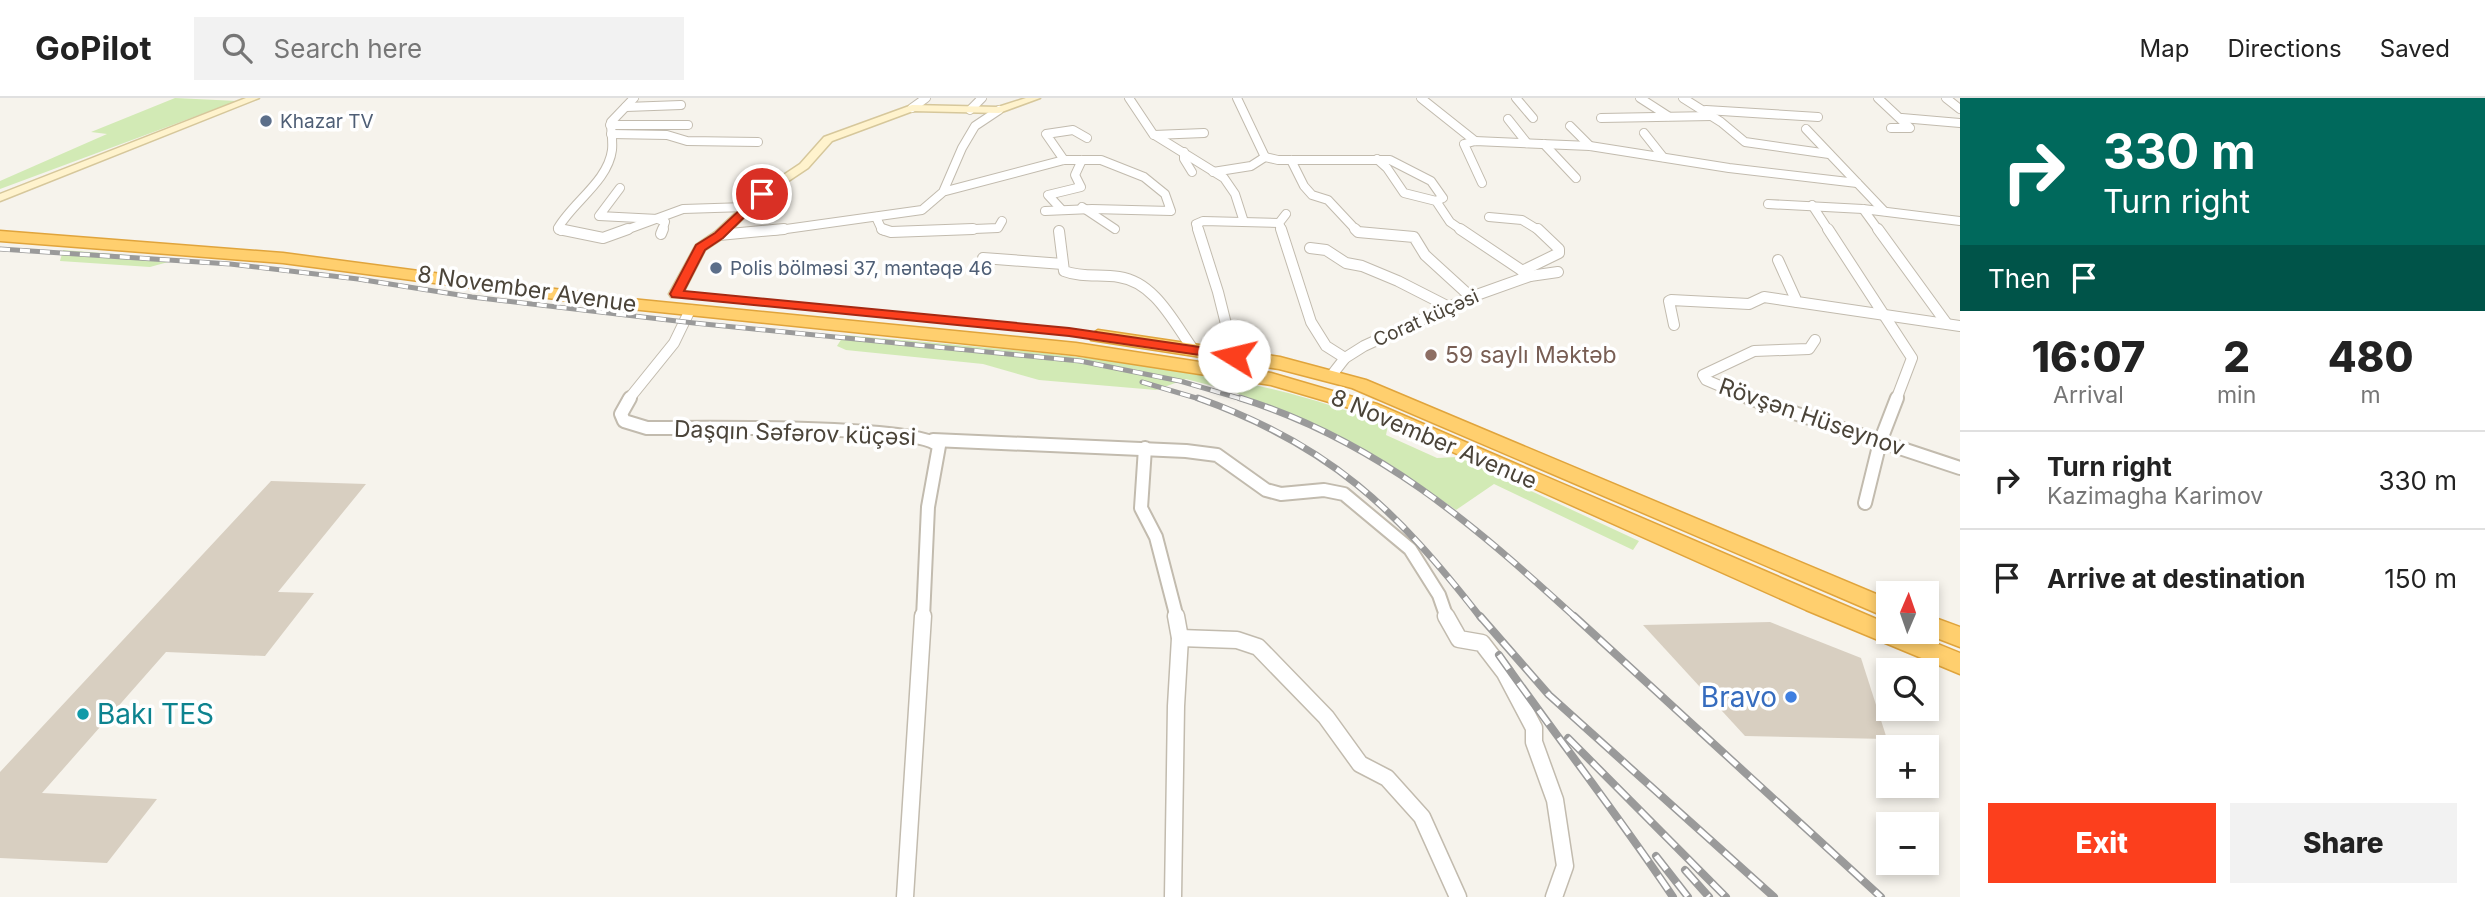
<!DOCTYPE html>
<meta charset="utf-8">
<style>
:root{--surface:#fff;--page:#f2f2f2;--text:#222;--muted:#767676;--line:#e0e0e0;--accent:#fc3f1d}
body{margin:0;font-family:Inter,sans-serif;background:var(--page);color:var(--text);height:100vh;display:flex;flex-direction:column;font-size:26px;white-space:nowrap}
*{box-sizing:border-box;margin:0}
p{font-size:23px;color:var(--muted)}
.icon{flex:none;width:38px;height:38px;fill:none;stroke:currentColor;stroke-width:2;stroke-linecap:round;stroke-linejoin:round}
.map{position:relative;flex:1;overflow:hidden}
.details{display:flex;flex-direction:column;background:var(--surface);width:525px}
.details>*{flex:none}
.hud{background:#00695c;color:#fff;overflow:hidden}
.needle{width:46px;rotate:2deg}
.controls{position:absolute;left:1876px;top:483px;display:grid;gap:14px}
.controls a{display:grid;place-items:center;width:63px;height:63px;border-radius:0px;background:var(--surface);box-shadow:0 4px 10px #0003;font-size:35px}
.pin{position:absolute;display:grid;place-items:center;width:60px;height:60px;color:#fff;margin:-30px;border:4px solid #fff;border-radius:50%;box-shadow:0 2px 7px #0007}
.me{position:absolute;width:77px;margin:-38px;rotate:279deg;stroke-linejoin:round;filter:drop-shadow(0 0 5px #0008)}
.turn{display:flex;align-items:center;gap:24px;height:147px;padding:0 28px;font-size:32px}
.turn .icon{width:91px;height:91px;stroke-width:2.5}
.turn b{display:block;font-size:49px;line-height:60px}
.then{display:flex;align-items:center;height:66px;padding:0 28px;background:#0003;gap:14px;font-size:26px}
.eta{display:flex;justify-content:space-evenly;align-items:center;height:119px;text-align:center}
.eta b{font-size:42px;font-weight:800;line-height:49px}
.cta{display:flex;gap:14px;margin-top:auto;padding:14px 28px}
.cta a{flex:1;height:80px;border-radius:0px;background:var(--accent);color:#fff;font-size:28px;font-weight:800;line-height:80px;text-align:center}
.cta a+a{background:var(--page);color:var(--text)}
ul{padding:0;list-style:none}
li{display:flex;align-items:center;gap:21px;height:98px;padding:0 28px;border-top:2px solid var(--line)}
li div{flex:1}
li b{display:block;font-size:26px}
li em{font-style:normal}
header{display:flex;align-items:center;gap:42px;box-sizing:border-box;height:98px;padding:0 35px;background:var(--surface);border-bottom:2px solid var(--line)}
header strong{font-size:33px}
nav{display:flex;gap:38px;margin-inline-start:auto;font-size:24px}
.search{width:490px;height:63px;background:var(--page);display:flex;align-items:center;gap:18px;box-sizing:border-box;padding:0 24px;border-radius:0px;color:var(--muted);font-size:26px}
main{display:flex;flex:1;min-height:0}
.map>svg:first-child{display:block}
.green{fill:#d2eab5}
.building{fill:#d8cfc1}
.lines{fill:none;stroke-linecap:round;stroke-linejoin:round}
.street-far3-casing{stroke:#c2bbae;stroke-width:10}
.street-far2-casing{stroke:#c2bbae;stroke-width:12}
.street-far1-casing{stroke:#c2bbae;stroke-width:16}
.street-casing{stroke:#c2bbae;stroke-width:19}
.secondary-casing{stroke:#d6c79b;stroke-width:3}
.highway-casing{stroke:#e0a43c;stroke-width:3}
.street-far3{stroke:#fff;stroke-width:8}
.street-far2{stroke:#fff;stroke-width:10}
.street-far1{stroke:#fff;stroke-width:12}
.street{stroke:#fff;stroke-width:16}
.secondary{fill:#fff3cd;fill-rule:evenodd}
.highway{fill:#ffcf6e;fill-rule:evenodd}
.rail-far2-casing{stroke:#9a9a9a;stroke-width:5}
.rail-far1-casing{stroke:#9a9a9a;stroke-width:7}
.rail-casing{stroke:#9a9a9a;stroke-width:8}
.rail-far2{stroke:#fff;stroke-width:3.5;stroke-dasharray:10;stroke-linecap:butt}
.rail-far1{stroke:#fff;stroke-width:4.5;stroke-dasharray:13;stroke-linecap:butt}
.rail{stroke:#fff;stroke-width:5;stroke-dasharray:17;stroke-linecap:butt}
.route{fill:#fc3f1d;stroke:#a42913;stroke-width:2}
.service-dot{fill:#5c6f8a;stroke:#fff;stroke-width:2.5}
.education-dot{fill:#8d6e63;stroke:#fff;stroke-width:2.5}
.shop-dot{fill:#3f7fe0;stroke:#fff;stroke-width:2.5}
.culture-dot{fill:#0f9aa8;stroke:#fff;stroke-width:2.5}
.labels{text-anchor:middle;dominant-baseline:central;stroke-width:7;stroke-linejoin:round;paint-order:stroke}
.far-service-label{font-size:19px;fill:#4e5e75;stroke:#fff;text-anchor:start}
.far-street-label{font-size:19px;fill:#4b4439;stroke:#fff}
.street-label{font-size:23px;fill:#4b4439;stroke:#fff}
.education-label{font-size:23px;fill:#785e54;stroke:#fff;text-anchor:start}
.near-shop-label{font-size:28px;fill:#366cbe;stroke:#fff;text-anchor:end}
.near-culture-label{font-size:28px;fill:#0d838f;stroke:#fff;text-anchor:start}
</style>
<header>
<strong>GoPilot</strong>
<div class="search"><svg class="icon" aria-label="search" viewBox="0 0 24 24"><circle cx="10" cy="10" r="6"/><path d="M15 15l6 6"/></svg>Search here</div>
<nav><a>Map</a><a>Directions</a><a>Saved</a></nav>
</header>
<main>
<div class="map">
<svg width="1960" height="799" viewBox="0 0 1960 799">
<rect width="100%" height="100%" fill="#f6f3ec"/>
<g class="green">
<polygon points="175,0 237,3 0,91 0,83 107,36 91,34"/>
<polygon points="63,152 179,161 150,169 60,163"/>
<path d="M844,237C987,250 1135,259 1276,292C1314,301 1351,314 1388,327L1386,337L1437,360L1458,359L1639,443L1633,452L1494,386L1456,412L1394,369L1353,345L1232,293L1186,281L1156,292L1039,282L983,266L846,252L837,248Z"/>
</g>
<g class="building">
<polygon points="271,383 366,386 278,494 314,495 265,558 166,554 42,695 157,701 107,765 0,760 0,674"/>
<polygon points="1770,524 1861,560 1887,641 1745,638 1643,527"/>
</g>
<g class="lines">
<defs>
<g id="street-far3">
<polyline points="1129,0 1153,36 1224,80 1235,96 1244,124"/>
<polyline points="1237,0 1265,59"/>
<polyline points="1421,0 1475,43"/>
<polyline points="1516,0 1533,20"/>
<polyline points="1640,0 1668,18"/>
<polyline points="1683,0 1721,24 1745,44 1829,56"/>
<polyline points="1878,0 1910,30 1891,30"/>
<polyline points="1946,0 1960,11"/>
<polyline points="626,9 681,7"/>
<polyline points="912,10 926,0"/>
<polyline points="970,12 982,0"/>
<polyline points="1706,12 1818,19"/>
<polyline points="1601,20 1712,18"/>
<polyline points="1902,20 1960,25"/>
<polyline points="1508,21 1527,45"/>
<polyline points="610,27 688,27"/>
<polyline points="1570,28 1590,48"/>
<polyline points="1806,31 1884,113"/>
<polyline points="1644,35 1663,59"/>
<polyline points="611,36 667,37 687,43 758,44"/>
<polyline points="1154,37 1204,35"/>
<polyline points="1544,46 1576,80"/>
<polyline points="1184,54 1184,61 1192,74"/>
<polyline points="1265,59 1278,62 1390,62 1431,83 1443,100 1436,103"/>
<polyline points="1377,61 1387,70 1404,95 1436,103 1450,124 1463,133"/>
<polyline points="1064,62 1046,36 1073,32 1087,40"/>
<polyline points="1291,62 1304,88 1312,97 1328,102 1357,133"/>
<polyline points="1213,74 1251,68 1265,59"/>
<polyline points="1482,85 1464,46 1475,43 1590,48 1729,70 1857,85"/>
<polyline points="620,90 599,118 658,121 665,124 662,133"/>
<polyline points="946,93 1064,62 1101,62 1144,79 1165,96 1171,113 1092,111 1045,113"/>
<polyline points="1768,106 1863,111 1960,123"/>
<polyline points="1812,107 1829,133"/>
<polyline points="1082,109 1115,131"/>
<polyline points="1061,111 1048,97 1081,89 1075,77 1082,62"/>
<polyline points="1863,111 1879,133"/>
<polyline points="876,119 882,132 885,133"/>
<polyline points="1489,119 1522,122 1540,133"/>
<path d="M561,133L558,130C573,104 608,83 612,52C613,43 611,33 611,24L634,0"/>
<polyline points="623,133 683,111 746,109"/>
<polyline points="772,133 922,112 943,94 962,50 975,28 999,12"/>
<polyline points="926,133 998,130 1002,123"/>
<polyline points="1198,133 1196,126 1203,123 1279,125"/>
<polyline points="1282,133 1279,125 1286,116"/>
</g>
<g id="street-far2">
<polyline points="559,131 603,140 628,131"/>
<polyline points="882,131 891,134 973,131"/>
<polyline points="1198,131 1218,194 1234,258"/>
<polyline points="1281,131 1311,224 1326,248 1345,260"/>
<polyline points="1355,131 1358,134 1414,139 1425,157 1471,199"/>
<polyline points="1460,131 1530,178"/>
<polyline points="1828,131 1912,260 1896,302"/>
<polyline points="1878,131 1947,226"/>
<path d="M1059,133L1064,173C1082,180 1100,176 1119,179C1155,184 1174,225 1193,251"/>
<polyline points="661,136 663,131"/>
<polyline points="719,137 784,131"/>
<polyline points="1310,150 1326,152 1346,165 1362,168 1398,183 1449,209"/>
<polyline points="983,160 1063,166"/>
<polyline points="1778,162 1797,204 1960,228"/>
<polyline points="1522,173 1559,155 1559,151 1538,131"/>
<polyline points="1674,227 1669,203 1671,202 1749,206 1764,199 1797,204"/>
<polyline points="1331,278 1345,260 1364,248 1471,199 1530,178 1558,174"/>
<polyline points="628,302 674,245 690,212"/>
<polyline points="1753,302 1706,282 1703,277 1754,253 1809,251 1815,242"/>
</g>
<g id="street-far1">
<path d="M630,300L621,316L624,323L647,330C691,330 917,326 939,348L928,409L923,520"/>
<polyline points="1749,300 1960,370"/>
<polyline points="933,342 1186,353 1217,357 1266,392 1281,396 1324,392 1344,396 1410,451 1439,497 1447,520"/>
<polyline points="1145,350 1141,410 1156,439 1177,520"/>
<polyline points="1865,405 1880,344 1897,300"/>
</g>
<g id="street">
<polyline points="1446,518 1459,541 1482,545 1505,575 1534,630 1534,644 1555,702 1565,768 1554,799"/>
<polyline points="1180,540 1237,542 1258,549 1326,619 1360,666 1387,680 1422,719 1458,799"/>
<polyline points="905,799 923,518"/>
<polyline points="1173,799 1176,608 1180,540 1176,518"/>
</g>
<g id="secondary">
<polygon points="246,0 259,0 0,103 0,96"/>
<polygon points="1026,0 1040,0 999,15 913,13 832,43 808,70 766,98 723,140 705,152 681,199 671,199 669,196 696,147 715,134 758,94 800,66 824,39 912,7 998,9"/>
</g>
<g id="highway">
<polygon points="0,133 283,155 631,201 1076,245 1271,275 1377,306 1888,526 1888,534 1908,534 1960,555 1960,576 1806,512 1363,314 1271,287 1076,257 631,211 283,165 0,143"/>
<polygon points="1098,232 1280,259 1366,282 1888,501 1888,520 1352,290 1279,271 1091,242 1089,238"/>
<polygon points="1927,517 1960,529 1960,549 1921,534 1927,534"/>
</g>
</defs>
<use href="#street-far3" class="street-far3-casing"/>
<use href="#street-far2" class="street-far2-casing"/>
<use href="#street-far1" class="street-far1-casing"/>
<use href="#street" class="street-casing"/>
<use href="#secondary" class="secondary-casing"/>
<use href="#highway" class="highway-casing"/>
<use href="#street-far3" class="street-far3"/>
<use href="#street-far2" class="street-far2"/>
<use href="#street-far1" class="street-far1"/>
<use href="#street" class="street"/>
<use href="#secondary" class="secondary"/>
<use href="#highway" class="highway"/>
<defs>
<g id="rail-far2">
<polyline points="0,151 230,166 358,181 472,199 694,225 1080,263 1180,283 1245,302"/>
<polyline points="1142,284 1203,302"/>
</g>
<g id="rail-far1">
<path d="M1198,300C1330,347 1396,411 1481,520"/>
<path d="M1240,300C1377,343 1472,425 1576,520"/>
</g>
<g id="rail">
<polyline points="1480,518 1549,597 1774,799"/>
<polyline points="1574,518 1881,799"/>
<path d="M1499,557C1556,638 1618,717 1673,799"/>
<polyline points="1568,640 1726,799"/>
<polyline points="1656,758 1688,799"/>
<polyline points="1685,772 1709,799"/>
</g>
</defs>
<use href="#rail-far2" class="rail-far2-casing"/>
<use href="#rail-far1" class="rail-far1-casing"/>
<use href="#rail" class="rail-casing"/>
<use href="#rail-far2" class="rail-far2"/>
<use href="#rail-far1" class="rail-far1"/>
<use href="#rail" class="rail"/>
</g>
<polygon class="route" points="759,94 768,96 723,140 705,152 684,193 1069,230 1234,254 1241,258 1234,262 1069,238 672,199 670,196 696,147 715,135"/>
<g class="service-dot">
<circle cx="266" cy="23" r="7"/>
<circle cx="716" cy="170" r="7"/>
</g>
<circle class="education-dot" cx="1431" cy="257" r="7"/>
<circle class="shop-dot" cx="1791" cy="599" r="7"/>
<circle class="culture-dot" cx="83" cy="616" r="7"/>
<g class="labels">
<g class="far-service-label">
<text x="280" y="23">Khazar TV</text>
<text x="730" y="170">Polis bölməsi 37, məntəqə 46</text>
</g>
<g class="far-street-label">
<text transform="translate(1426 220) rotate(-24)">Corat küçəsi</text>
</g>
<g class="street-label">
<text transform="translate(527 191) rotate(8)">8 November Avenue</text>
<text transform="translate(1812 319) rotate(19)">Rövşən Hüseynov</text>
<text transform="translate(795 335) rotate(2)">Daşqın Səfərov küçəsi</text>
<text transform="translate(1434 341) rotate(23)">8 November Avenue</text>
</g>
<g class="education-label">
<text x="1445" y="257">59 saylı Məktəb</text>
</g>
<g class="near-shop-label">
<text x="1777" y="599">Bravo</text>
</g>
<g class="near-culture-label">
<text x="97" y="616">Bakı TES</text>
</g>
</g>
</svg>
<div class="controls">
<a><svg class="needle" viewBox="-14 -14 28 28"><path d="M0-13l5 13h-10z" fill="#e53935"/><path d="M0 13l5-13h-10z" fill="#767676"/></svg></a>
<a><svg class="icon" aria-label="search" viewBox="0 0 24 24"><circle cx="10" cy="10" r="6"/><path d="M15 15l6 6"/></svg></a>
<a>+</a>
<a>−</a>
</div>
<div class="pin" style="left:762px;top:96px;background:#d93025"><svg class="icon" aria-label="arrive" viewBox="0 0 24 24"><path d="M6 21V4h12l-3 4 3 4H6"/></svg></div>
<svg class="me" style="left:1234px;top:258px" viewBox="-20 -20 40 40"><circle r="19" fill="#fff"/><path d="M0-13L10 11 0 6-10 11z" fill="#fc3f1d"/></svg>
</div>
<section class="details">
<div class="hud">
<div class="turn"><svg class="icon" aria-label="right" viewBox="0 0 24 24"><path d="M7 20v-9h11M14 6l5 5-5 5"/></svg><div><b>330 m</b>Turn right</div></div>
<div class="then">Then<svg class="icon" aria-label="arrive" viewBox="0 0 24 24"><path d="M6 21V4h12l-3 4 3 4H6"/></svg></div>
</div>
<div class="eta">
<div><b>16:07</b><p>Arrival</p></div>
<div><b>2</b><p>min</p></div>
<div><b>480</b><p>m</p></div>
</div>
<ul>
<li><svg class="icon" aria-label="right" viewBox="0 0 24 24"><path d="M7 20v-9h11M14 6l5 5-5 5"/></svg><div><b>Turn right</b><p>Kazimagha Karimov</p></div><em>330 m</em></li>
<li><svg class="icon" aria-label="arrive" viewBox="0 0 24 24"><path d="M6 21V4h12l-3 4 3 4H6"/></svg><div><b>Arrive at destination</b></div><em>150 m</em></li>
</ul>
<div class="cta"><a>Exit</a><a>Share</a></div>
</section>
</main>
